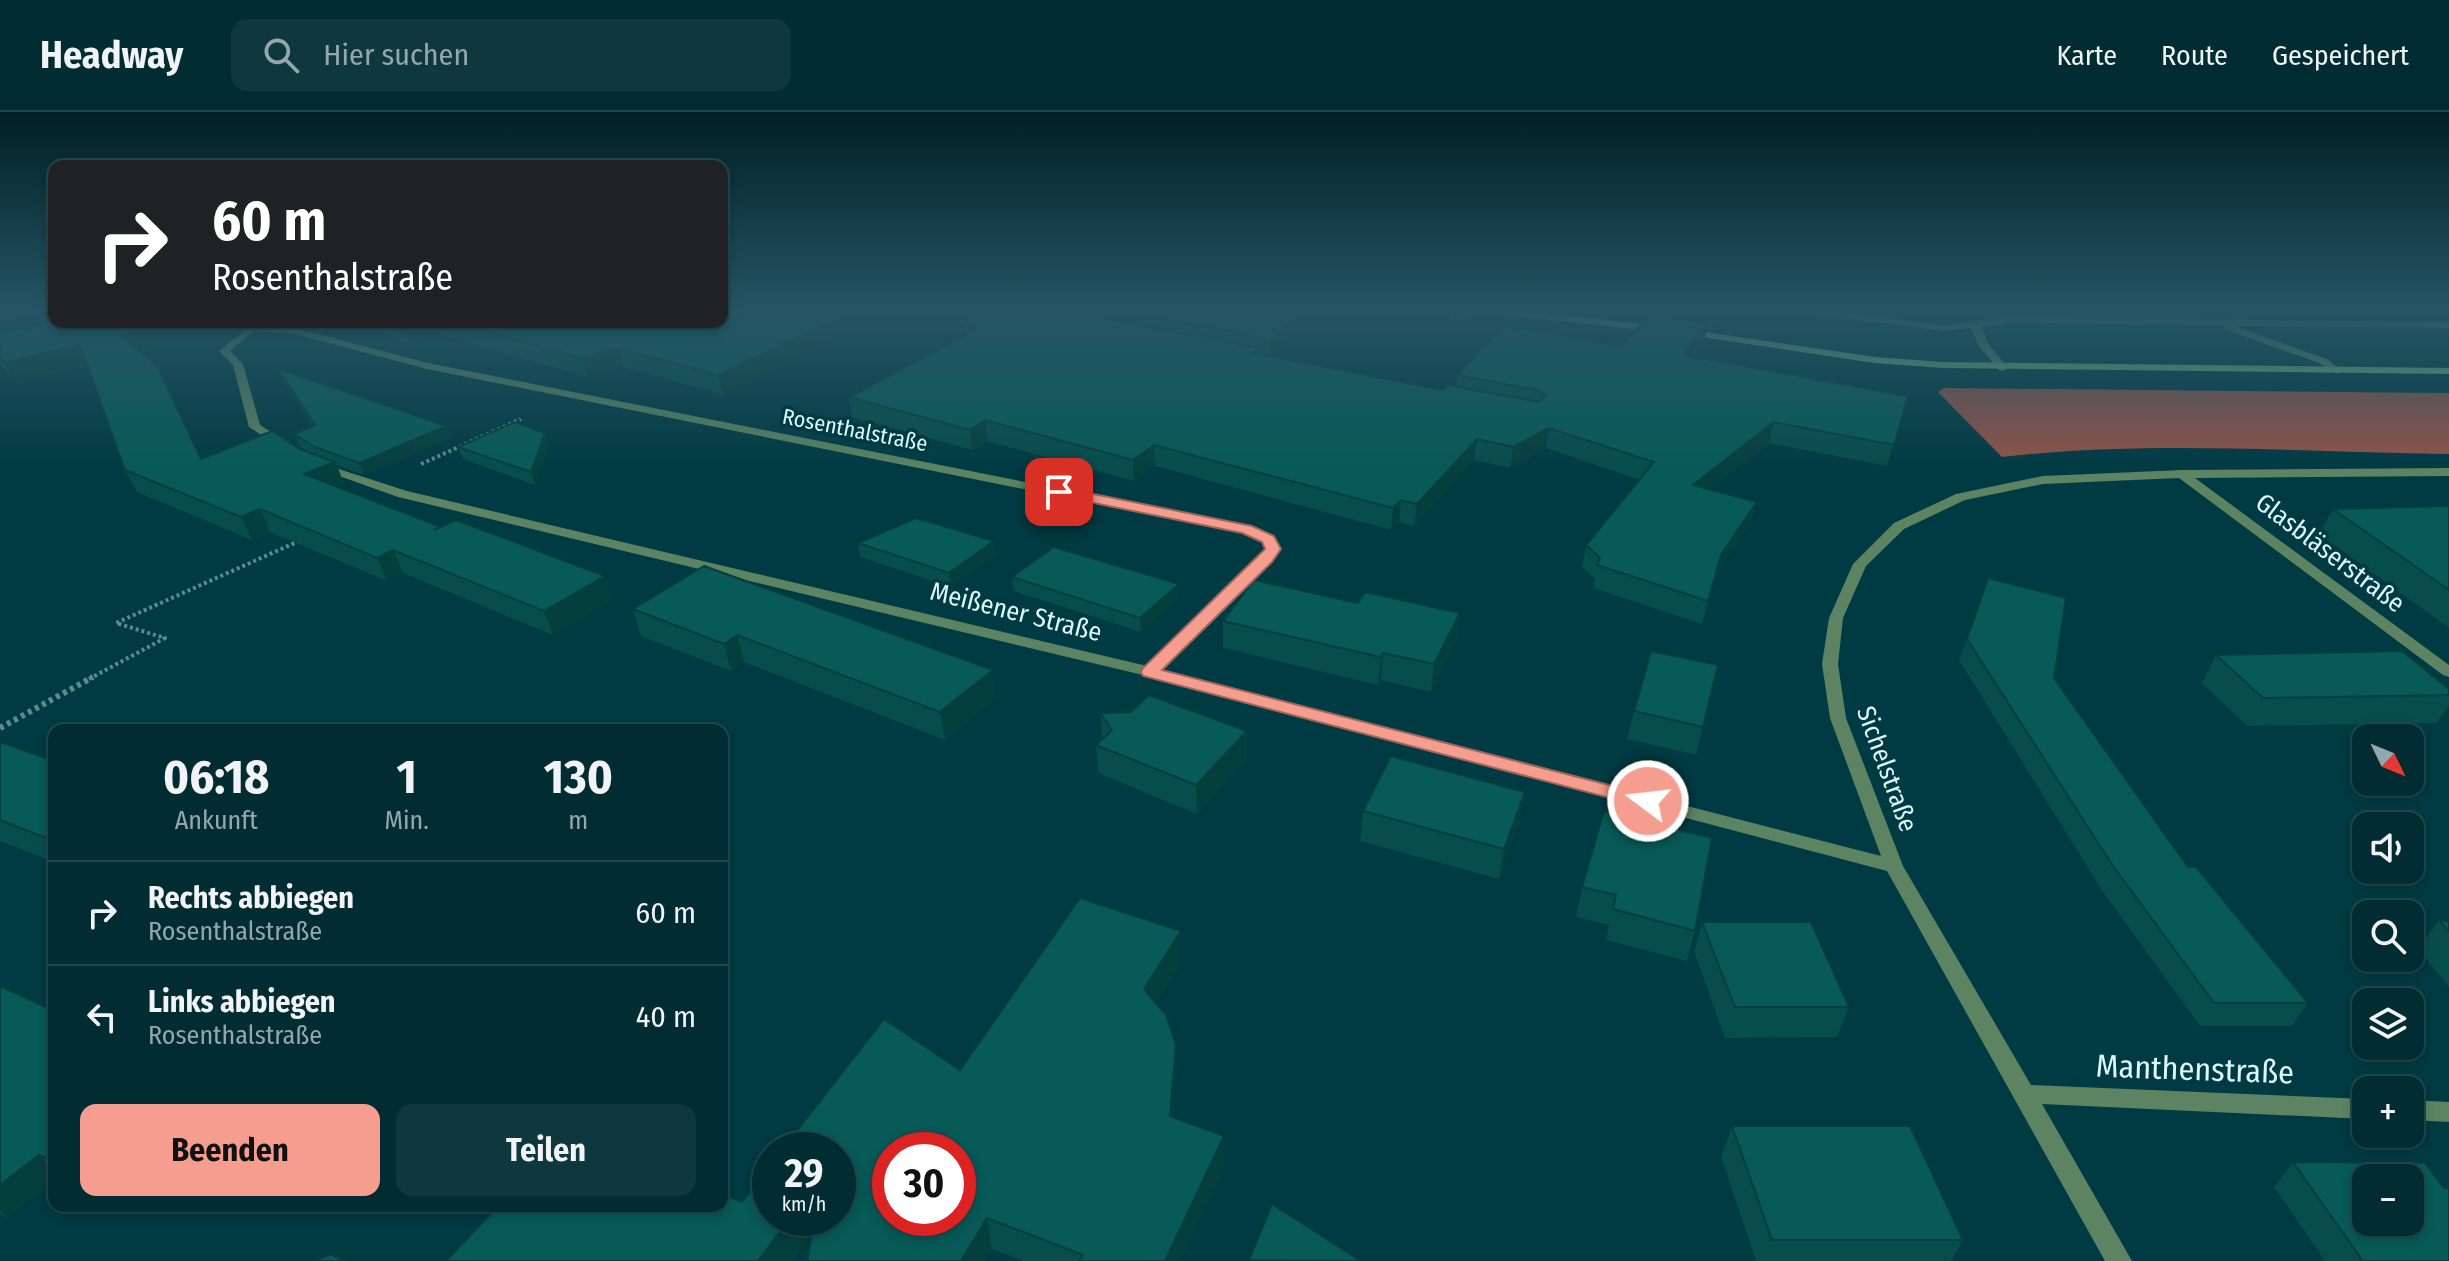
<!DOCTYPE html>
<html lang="de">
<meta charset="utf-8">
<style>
:root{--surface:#002c32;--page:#0e383e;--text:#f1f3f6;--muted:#95a7ac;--line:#22484d;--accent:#f59d8e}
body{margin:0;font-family:"Fira Sans Condensed",sans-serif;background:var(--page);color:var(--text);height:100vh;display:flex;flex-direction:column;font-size:30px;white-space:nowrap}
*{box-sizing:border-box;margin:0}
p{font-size:26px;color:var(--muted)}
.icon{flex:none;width:44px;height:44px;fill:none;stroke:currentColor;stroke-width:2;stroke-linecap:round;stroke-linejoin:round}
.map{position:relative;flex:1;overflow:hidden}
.panel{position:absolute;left:48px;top:612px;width:680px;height:488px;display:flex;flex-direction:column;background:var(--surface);border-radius:16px;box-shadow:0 4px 12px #0003,0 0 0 2px var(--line)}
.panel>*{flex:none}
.top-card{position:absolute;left:48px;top:48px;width:680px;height:168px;border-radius:16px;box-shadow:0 4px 12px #0003,0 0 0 2px var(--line);background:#202124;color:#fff;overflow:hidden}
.needle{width:52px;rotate:133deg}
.buttons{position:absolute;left:2352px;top:612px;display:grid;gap:16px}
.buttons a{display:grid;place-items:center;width:72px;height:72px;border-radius:16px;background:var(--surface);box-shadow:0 4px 12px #0003,0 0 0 2px var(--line);font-size:40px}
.speed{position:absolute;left:752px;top:1020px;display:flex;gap:16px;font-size:40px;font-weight:700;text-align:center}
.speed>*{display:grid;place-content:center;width:104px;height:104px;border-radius:50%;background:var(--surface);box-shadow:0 4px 12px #0003,0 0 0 2px var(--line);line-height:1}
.speed small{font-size:20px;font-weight:400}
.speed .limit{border:12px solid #d22;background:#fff;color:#111}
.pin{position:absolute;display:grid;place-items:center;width:68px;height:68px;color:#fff;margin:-34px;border-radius:16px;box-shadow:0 4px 12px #0006}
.me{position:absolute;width:88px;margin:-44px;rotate:285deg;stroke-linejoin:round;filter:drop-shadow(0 0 6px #0008)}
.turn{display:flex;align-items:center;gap:28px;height:168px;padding:0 32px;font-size:36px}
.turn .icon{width:104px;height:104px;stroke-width:2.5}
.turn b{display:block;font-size:56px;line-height:68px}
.eta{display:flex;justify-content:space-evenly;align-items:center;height:136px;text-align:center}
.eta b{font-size:48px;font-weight:700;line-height:56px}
.cta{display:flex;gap:16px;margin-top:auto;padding:16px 32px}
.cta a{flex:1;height:92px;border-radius:16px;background:var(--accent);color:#111;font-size:32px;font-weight:700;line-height:92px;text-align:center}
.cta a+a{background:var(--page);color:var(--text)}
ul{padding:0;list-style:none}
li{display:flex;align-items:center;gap:24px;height:104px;padding:0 32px;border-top:2px solid var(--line)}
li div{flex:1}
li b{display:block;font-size:30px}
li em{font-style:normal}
header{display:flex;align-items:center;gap:48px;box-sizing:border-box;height:112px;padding:0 40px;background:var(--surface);border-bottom:2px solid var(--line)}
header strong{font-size:38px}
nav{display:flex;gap:44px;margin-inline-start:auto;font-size:28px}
.search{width:560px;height:72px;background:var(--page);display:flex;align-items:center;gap:20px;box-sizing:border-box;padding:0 28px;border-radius:16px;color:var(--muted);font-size:30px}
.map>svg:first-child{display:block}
.forest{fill:#935349}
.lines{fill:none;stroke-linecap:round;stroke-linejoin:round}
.path-far1{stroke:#5e8a91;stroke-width:4;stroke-dasharray:3 3;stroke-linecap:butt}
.path{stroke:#5e8a91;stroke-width:6;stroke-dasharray:4 4;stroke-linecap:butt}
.lane{fill:#5c8463;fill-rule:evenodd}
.street{fill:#5c8463;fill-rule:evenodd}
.secondary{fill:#70b17e;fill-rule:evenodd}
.wall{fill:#064d4b}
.shaded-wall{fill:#053f3d}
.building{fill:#075a57;stroke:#053f3d;stroke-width:2;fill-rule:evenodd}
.route{fill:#f59d8e;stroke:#9f665c;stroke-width:2}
.labels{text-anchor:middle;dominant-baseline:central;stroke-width:7;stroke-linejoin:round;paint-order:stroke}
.far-street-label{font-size:22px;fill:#def8fd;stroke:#003a42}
.street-label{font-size:26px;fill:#def8fd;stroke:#003a42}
.near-street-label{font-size:32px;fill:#def8fd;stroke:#003a42}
</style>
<header>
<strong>Headway</strong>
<div class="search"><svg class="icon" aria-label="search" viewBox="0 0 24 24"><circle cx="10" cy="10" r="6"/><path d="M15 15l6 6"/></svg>Hier suchen</div>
<nav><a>Karte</a><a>Route</a><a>Gespeichert</a></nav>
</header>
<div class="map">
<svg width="2449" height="1149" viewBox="0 0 2449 1149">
<rect width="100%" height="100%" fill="#003a42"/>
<path class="forest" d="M1944,276L2449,281V342C2300,340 2150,328 2002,345L1938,280Z"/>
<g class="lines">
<g class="path-far1">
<polyline points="1445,200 1472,204"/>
<polyline points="421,352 521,307"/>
<polyline points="89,567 165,526 116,511 299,429"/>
</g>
<polyline class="path" points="0,616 93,565"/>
<polygon class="lane" points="1812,200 1840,200 1944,213 2009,205 2449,210 2449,216 2234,214 2327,247 2342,259 2337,262 2319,251 2224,217 2224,213 2009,211 1981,215 1989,233 2008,256 2003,259 1999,258 1979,234 1971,216 1944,219 1817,203"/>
<g class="street">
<polygon points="252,213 295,216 428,251 1251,415 1273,424 1280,437 1161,558 1881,744 1830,606 1822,552 1829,506 1853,452 1894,411 1956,382 2043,364 2182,358 2449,356 2449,364 2195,366 2449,553 2449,565 2443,563 2179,366 2043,372 1965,388 1904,417 1866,454 1843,506 1838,552 1846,606 1903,754 2031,973 2366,987 2366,1007 2042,992 2132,1149 2105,1149 1887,759 1147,564 398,385 314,355 320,351 407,379 1147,554 1261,443 1266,437 1262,430 1242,421 427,257 295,222 254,219 230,239 243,252 260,313 287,330 287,336 283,337 249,315 233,253 219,239"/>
<polygon points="2410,988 2449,990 2449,1010 2410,1008"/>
</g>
<g class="secondary">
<polygon points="1501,200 1533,200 1662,214 1667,217 1662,220 1506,203"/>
<polygon points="1685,217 1875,245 1943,250 2449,256 2449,262 1943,256 1875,251 1681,222 1681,218"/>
</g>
</g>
<g class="wall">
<polygon points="0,200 170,233 141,240 201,347 300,337 308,340 299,334 294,322 313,314 283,269 278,257 452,326 364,363 337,353 344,372 337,375 441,415 605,464 613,488 553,523 403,461 387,469 270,420 252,428 137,380 125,358 87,254 16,271 0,253"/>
<polygon points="956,200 1319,200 1318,206 1272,244 1443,278 1456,274 1457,263 1621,234 1657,204 1658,200 1727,200 1713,218 1707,218 1704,229 1693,245 1908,284 1887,354 1769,331 1710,378 1757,390 1751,411 1715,465 1702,512 1593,476 1595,467 1582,455 1586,433 1640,368 1546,336 1510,356 1474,348 1414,414 1399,410 1391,418 1155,354 1134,369 987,329 972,338 852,305 849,285 967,222"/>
<polygon points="355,210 722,210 723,283 624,255 588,265 438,222 409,231"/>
<polygon points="549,333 535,373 463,347 458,335"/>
<polygon points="2449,394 2449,516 2319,422 2333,397"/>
<polygon points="994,429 996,443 951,475 860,445 858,431"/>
<polygon points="1012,465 1179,472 1179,486 1141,520 1014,479"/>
<polygon points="1988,466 2054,566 2188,755 2308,891 2292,914 2200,914 2101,777 1959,548"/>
<polygon points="1358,491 1460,501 1457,528 1431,580 1381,568 1378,573 1223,536 1223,509"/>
<polygon points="633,497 996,586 945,628 744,550 731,559 641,524"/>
<polygon points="2216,543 2449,577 2449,593 2437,611 2247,614 2202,571"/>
<polygon points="1718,553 1696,643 1627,627 1634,599"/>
<polygon points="1100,601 1247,619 1247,647 1197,702 1098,661 1096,633 1102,627"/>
<polygon points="0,630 54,649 54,750 0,729"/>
<polygon points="1363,699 1520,709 1499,767 1360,729"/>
<polygon points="1604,699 1695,819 1687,849 1606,828 1609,813 1576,805 1582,775"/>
<polygon points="2439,808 2449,809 2449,875 2418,837"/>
<polygon points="1702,810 1849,895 1837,925 1725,926 1694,840"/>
<polygon points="1182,849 1156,891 1177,963 1173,1005 1224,1055 1180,1149 1023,1149 992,1137 985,1149 807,1149 813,1119 791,1149 446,1149 742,1090 960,958"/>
<polygon points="0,874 54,899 54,1069 7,1106 0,1102"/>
<polygon points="1732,1014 1963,1128 1951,1149 1756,1149 1721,1045"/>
<polygon points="2293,1050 2444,1076 2449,1149 2325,1149 2274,1075"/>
</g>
<g class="shaded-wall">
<polygon points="50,200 54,200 54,210 0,233 0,211"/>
<polygon points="854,200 895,200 723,283 718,263"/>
<polygon points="1304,200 1319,200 1318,206 1269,246 1270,227"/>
<polygon points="1717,200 1727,200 1713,218"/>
<polygon points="411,210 434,210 438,222 409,231 403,213"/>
<polygon points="1708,211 1704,229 1679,262 1683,243"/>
<polygon points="161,213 170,233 131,243 121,223"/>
<polygon points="80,233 90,253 16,271 5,251"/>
<polygon points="619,236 624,255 588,265 582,246"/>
<polygon points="985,308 987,329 972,338 970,318"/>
<polygon points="1774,310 1769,331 1689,395 1693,373"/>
<polygon points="447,314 452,326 364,363 359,351"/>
<polygon points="1549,316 1546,336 1510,356 1513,335"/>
<polygon points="545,321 549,333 535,373 531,360"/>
<polygon points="1477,327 1474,348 1414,414 1417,392"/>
<polygon points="1154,333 1155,354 1134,369 1133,348"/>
<polygon points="335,350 344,372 314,385 304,362"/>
<polygon points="1401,388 1399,410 1391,418 1393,396"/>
<polygon points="1757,390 1751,411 1715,465 1702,512 1721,443"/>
<polygon points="260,397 270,420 252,428 241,405"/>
<polygon points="994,429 996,443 951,475 949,461"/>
<polygon points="393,438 403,461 387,469 377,446"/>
<polygon points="605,464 613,488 553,523 544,499"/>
<polygon points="1179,472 1179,486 1141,520 1140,506"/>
<polygon points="1460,501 1457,528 1431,580 1434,552"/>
<polygon points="737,523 744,550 731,559 724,532"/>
<polygon points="1383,541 1381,568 1378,573 1381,545"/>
<polygon points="993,558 996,586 945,628 940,600"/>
<polygon points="1247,619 1247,647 1197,702 1196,673"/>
<polygon points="1525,680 1520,709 1499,767 1504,737"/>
<polygon points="1181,819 1182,849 1145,908 1144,877"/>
<polygon points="1176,933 1177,963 1171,1035 1170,1004"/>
<polygon points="1224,1024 1224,1055 1180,1149 1165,1149"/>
<polygon points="39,1043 54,1061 54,1069 7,1106 0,1098 0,1073"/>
<polygon points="790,1106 822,1106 791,1149 758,1149"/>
<polygon points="987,1106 992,1137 985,1149 961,1149"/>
</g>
<g class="building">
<polygon points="0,200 50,200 0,211"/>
<polygon points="722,200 854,200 718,263 619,236 582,246 455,210 722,210"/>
<polygon points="963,200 1075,200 1259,236 1253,241 1443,278 1448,273 1538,290 1546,283 1537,278 1457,263 1504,214 1621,234 1650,203 1708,211 1683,243 1908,284 1894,333 1774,310 1693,373 1757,390 1721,443 1708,489 1597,453 1600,446 1586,433 1654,350 1549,316 1513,335 1477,327 1417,392 1401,388 1393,396 1154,333 1133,348 985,308 970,318 849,285 973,219"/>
<polygon points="1128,200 1304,200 1270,227"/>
<polygon points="54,210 157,210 161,213 121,223 157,254 201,347 272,319 300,337 335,350 304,362 441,415 434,418 456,408 605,464 544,499 393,438 377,446 260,397 241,405 125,358 80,233 5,251 0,245 0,222"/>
<polygon points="278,257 447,314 359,351 315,335 294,322 315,313"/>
<polygon points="515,310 545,321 531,360 458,335"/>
<polygon points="2449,394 2449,478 2333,397"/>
<polygon points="916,406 994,429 949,461 858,431"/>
<polygon points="1054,435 1179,472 1140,506 1012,465"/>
<polygon points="704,454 993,558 940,600 737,523 724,532 633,497"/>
<polygon points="1988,466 2066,486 2054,566 2188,755 2196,755 2308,891 2214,891 2113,754 1967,527"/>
<polygon points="1254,468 1358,491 1365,480 1460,501 1434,552 1383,541 1381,545 1223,509"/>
<polygon points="1651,539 1718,553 1703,615 1634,599"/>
<polygon points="2402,539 2449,577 2449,583 2263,586 2216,543"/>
<polygon points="1149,583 1247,619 1196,673 1096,633 1112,618 1100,601 1131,600"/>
<polygon points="0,630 54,649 54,729 0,708"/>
<polygon points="1391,644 1525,680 1504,737 1363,699"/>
<polygon points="1604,699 1712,726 1695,819 1613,797 1616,783 1582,775"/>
<path d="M1080,786L1181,819L1144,877L1166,903L1176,933L1170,1004L1224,1024L1165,1149H1079L1083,1143L987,1106L961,1149H807L815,1106H838V1038H782L884,907L960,958ZM890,1038H958V1106H890Z"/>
<polygon points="2439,808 2449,809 2449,819"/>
<polygon points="1702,810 1811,810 1849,895 1735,895"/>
<polygon points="0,874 54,899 54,1050 39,1043 0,1073"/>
<polygon points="1732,1014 1910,1014 1963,1128 1772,1128"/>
<path d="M2293,1050L2425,1051L2444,1076H2449V1149H2363ZM2366,1066H2410V1110H2366Z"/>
<polygon points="770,1053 770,1106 790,1106 758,1149 446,1149 498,1094 722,1094 722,1082 742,1090"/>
<polygon points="1272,1092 1361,1149 1249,1148"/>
<polygon points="331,1142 345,1149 315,1149"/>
</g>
<linearGradient id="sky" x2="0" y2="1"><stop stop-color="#002024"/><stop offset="0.55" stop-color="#265565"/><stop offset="1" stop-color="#265565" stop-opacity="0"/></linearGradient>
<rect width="2449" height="361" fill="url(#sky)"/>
<polygon class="route" points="1059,375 1252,414 1274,424 1281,437 1272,450 1162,558 1648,683 1658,689 1648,696 1143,564 1141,560 1143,556 1265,437 1262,430 1242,421 1054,383 1054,376"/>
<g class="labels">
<g class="far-street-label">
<text transform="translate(855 318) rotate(11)">Rosenthalstraße</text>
</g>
<g class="street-label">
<text transform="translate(2330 441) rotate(37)">Glasbläserstraße</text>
<text transform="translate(1016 500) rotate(14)">Meißener Straße</text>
<text transform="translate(1887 657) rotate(70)">Sichelstraße</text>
</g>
<g class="near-street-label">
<text transform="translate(2195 957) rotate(2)">Manthenstraße</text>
</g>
</g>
</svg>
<div class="buttons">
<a><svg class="needle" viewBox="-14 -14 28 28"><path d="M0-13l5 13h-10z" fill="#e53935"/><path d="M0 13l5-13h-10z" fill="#95a7ac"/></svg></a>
<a><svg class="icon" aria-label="sound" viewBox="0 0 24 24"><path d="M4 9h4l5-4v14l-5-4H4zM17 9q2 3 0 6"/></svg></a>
<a><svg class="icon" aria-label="search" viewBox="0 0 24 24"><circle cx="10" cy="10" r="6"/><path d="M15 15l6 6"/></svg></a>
<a><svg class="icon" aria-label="layers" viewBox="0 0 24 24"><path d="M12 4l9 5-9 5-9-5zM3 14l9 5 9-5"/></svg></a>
<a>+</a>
<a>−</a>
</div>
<div class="speed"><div>29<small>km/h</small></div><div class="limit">30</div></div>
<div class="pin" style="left:1059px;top:380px;background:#d93025"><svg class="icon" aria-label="arrive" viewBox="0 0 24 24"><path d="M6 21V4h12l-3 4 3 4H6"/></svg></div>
<svg class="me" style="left:1648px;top:689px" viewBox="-20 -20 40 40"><circle r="17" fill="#f59d8e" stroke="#fff" stroke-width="3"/><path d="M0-11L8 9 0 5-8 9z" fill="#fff"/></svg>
<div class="top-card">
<div class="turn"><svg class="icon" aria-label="right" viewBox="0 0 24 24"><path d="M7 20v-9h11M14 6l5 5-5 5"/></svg><div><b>60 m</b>Rosenthalstraße</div></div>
</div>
<section class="panel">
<div class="eta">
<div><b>06:18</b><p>Ankunft</p></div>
<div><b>1</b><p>Min.</p></div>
<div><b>130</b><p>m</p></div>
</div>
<ul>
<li><svg class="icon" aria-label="right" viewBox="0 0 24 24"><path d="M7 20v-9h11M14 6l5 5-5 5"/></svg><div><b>Rechts abbiegen</b><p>Rosenthalstraße</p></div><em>60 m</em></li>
<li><svg class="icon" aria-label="left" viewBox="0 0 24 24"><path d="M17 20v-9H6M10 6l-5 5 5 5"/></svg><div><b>Links abbiegen</b><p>Rosenthalstraße</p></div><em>40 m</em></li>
</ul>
<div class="cta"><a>Beenden</a><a>Teilen</a></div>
</section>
</div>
